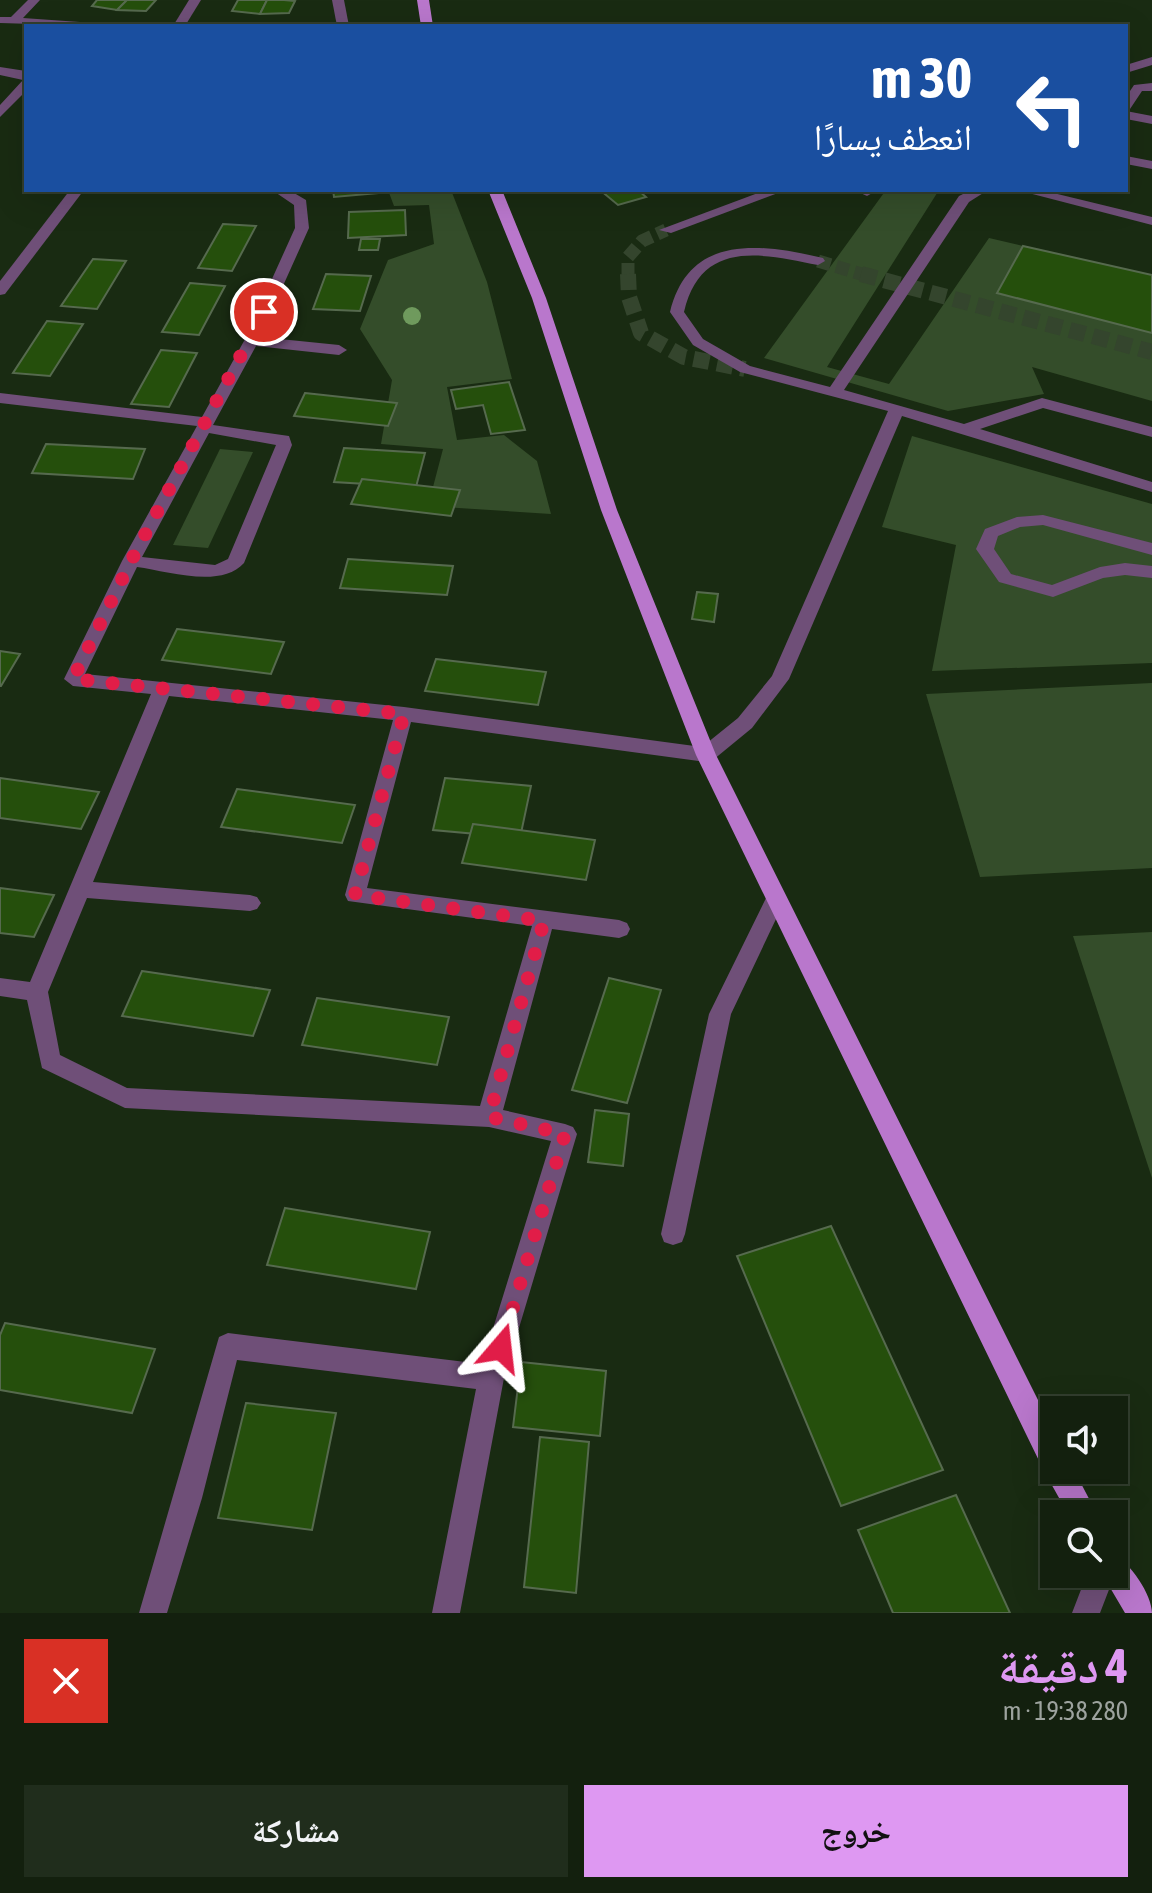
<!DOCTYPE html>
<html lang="ar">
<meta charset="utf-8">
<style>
:root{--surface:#13200e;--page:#202d1c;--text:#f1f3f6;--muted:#9da39e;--line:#323e2e;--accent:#de98f2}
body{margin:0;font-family:"Asap Condensed","Noto Naskh Arabic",sans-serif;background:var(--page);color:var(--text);direction:rtl;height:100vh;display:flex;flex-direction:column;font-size:30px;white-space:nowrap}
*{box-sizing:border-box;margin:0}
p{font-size:26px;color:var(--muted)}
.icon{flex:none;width:44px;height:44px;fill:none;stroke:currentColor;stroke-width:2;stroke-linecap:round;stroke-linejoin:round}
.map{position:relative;height:1613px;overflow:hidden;direction:ltr}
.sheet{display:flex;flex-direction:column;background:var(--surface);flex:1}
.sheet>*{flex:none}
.hud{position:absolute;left:24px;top:24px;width:1104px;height:168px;border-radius:0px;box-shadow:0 8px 32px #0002,0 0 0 2px var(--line);direction:rtl;background:#1a4fa0;color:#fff;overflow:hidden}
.tools{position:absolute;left:1040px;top:1396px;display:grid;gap:16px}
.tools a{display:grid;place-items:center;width:88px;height:88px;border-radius:0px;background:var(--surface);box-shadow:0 8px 32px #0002,0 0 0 2px var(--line);font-size:40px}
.pin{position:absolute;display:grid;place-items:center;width:68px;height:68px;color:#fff;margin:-34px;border:4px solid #fff;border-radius:50%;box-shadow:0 2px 8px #0007}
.me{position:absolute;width:88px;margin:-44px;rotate:17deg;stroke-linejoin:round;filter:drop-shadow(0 0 6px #0008)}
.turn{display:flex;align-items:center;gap:28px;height:168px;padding:0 24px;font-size:36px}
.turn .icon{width:104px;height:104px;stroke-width:2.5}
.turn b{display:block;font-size:56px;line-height:68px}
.round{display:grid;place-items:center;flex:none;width:84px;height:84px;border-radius:0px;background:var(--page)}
.head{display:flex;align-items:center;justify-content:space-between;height:136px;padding:0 24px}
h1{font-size:48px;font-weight:700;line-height:60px;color:var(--accent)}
.button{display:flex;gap:16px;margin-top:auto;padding:16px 24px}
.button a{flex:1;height:92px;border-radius:0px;background:var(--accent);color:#111;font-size:32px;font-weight:700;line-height:92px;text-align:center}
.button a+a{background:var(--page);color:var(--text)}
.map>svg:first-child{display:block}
.green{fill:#344d2a}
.building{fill:#254f0c;stroke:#566a4e;stroke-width:2}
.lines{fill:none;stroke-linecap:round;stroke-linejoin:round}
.minor-tunnel-far1{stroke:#34452d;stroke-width:13;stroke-dasharray:13 6;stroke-linecap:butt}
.minor-tunnel{stroke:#34452d;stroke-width:16;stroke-dasharray:16 8;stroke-linecap:butt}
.minor{fill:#6f4f78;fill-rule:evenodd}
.major{fill:#b977cc;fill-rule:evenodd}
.tree{fill:#6f9a5d}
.route{stroke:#e11d48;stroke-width:14;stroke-dasharray:0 25.2}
</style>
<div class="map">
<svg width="1152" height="1613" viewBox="0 0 1152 1613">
<rect width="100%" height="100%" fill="#192b12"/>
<g class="green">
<polygon points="388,190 451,190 487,282 512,379 447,387 457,440 504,435 537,461 551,514 428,506 443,449 381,444 392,380 360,329 388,260 434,244 429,205 394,206"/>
<polygon points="886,190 939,190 827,367 889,384 989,238 1023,246 997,293 1152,333 1152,401 1032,367 1044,394 948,411 764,358"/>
<polygon points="912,436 1152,504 1152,663 932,671 956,545 882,527"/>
<polygon points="220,449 253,452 208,548 173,545"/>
<polygon points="1152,683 1152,868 980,877 926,694"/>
<polygon points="1152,932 1152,1178 1073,936"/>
</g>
<g class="building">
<polygon points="97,0 127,0 117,10 92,6"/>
<polygon points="127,0 156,0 146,11 117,10"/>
<polygon points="238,0 267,0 260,14 232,11"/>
<polygon points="267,0 284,0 295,1 289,13 260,14"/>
<polygon points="333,190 378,190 378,193 334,197"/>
<polygon points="600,190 638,190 646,197 618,205"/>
<polygon points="405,210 406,235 348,238 349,212"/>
<polygon points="223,224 256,226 232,271 198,268"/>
<polygon points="361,239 380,239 378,250 359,250"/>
<polygon points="1023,246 1152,275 1152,333 997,293"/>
<polygon points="93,259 126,261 97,309 61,306"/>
<polygon points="326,274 371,276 360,311 313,309"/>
<polygon points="190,283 225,286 199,335 162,332"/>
<polygon points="47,321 83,324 50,376 13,373"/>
<polygon points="161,350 197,353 169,407 131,404"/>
<polygon points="509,382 525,430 491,434 483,405 456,409 451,390"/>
<polygon points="305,393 397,403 388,426 294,416"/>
<polygon points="46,444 145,449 133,479 32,473"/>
<polygon points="344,448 425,453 416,487 334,482"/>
<polygon points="362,479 460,490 451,516 351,504"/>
<polygon points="348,559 453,566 447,595 340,588"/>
<polygon points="697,592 718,594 714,622 692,619"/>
<polygon points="177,629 284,642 271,674 162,660"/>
<polygon points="0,651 20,654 1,686 0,686"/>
<polygon points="436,659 546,672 538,705 425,691"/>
<polygon points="0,778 99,792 81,829 0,818"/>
<polygon points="445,778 531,786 520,838 433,830"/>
<polygon points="237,789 355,805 342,843 221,827"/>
<polygon points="473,824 595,840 586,880 462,863"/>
<polygon points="0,888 54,895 34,937 0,933"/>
<polygon points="142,971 270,990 253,1036 122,1016"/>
<polygon points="609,978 661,990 627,1103 572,1090"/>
<polygon points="317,998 449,1017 437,1065 302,1045"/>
<polygon points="595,1110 629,1114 623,1166 588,1162"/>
<polygon points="285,1208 430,1232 416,1289 267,1265"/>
<polygon points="831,1226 943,1470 841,1506 737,1256"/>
<polygon points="5,1323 155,1349 132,1413 0,1390 0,1335"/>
<polygon points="521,1362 606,1371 600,1436 513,1427"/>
<polygon points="246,1403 336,1413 312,1530 218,1518"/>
<polygon points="540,1437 589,1442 576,1593 524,1587"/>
<polygon points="956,1495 1010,1613 893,1613 858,1530"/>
</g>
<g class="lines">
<g class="minor-tunnel-far1">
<polyline points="818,261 868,276"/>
<polyline points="628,276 628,257 642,241 666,230"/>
</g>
<g class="minor-tunnel">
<polyline points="628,274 629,297 641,333 684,357 745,369"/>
<polyline points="861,274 1152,352"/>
</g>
<g class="minor">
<polygon points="28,0 40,0 23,18 94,23 100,26 0,23 0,17 11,17"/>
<polygon points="189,0 201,0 185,26 173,26"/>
<polygon points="332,0 344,0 349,26 337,26"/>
<polygon points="1152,57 1152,65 1126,73 1126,65"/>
<polygon points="0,67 26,71 26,91 0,117 0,105 23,80 0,75"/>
<polygon points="1152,83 1152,91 1142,91 1130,109 1126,110 1126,97 1134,85"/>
<polygon points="1126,111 1152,116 1152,124 1126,119"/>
<polygon points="1126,156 1152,161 1152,169 1126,164"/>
<polygon points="70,190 84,190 5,294 0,295 0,281"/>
<path d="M272,190H289L306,200L309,228L260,337L339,345L347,350L339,355L256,346L213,425L289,436L292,445L244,563C221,589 167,571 137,567L85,674L404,707L702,747L738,718L772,676L888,411L740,372L693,345L670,312C689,234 759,243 823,258L825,261L818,265C760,253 701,240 684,312L703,339L750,366L830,387L959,196L971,190H988L969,202L844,390L964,424L1042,398L1152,427V437L1043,408L980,429L1152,482V492L902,416L789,679L752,728L713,760L706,762L411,722L367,888L619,920L627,923L630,929L627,935L619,938L552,929L503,1110L565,1124L573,1127L577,1134L504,1378L460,1613H432L476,1389L237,1360L202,1498L167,1613H139L219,1337L228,1333L482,1364L551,1141L489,1127L125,1108L42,1068L27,1000L0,996V978L30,982L151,694L73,686L64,679L122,561L197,426L0,403V393L202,417L244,341L295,228L294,205ZM209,433L276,445L228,559L215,565L142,557ZM169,696L393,720L345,895L348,901L532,926L480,1106L127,1088L60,1055L48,992L87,898L250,911L257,909L261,903L257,897L250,895L93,882Z"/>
<polygon points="766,190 786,190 671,233 659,230"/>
<polygon points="854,190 872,190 874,192 867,196"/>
<polygon points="1017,190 1041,190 1152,217 1152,225"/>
<polygon points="1043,515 1152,543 1152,555 1043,525 1020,527 998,536 994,549 1011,574 1052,585 1100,567 1125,563 1152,566 1152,578 1125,575 1103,578 1053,597 999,582 976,549 985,529 1017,517"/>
<polygon points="776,890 783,892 786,898 731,1014 685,1234 682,1242 673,1245 664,1242 661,1234 709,1014 769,892"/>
<polygon points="1114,1571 1115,1574 1100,1613 1072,1613 1087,1574 1114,1574"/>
</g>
<g class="major">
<polygon points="417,0 429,0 433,26 421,26"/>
<polygon points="488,190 502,190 546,298 617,510 716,755 1054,1432 1054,1470 1074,1470 1097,1514 1068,1514 1044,1471 696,755 601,510 532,298"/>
<path d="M1114,1555C1130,1562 1152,1595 1152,1613H1125L1102,1574H1114Z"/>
</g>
</g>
<circle class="tree" cx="412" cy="316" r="9"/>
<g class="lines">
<polyline class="route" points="264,312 131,561 73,679 404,714 355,895 544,921 489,1117 565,1134 501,1348"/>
</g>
</svg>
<div class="tools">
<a><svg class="icon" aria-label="sound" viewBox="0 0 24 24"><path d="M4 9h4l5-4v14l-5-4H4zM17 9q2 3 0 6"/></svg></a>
<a><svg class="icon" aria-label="search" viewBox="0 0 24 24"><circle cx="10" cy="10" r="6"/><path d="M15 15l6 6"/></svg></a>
</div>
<div class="pin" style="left:264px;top:312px;background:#d93025"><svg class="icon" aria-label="arrive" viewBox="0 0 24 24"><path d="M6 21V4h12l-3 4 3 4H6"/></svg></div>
<svg class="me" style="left:501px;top:1348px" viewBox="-20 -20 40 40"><path d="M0-17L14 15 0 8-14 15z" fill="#e11d48" stroke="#fff" stroke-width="4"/></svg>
<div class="hud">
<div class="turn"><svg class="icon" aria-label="left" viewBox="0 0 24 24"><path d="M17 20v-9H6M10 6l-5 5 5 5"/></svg><div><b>30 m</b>انعطف يسارًا</div></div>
</div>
</div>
<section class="sheet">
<div class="head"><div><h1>4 دقيقة</h1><p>280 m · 19:38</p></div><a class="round" style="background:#d93025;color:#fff"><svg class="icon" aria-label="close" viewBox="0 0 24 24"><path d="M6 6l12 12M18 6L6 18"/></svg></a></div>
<div class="button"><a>خروج</a><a>مشاركة</a></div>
</section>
